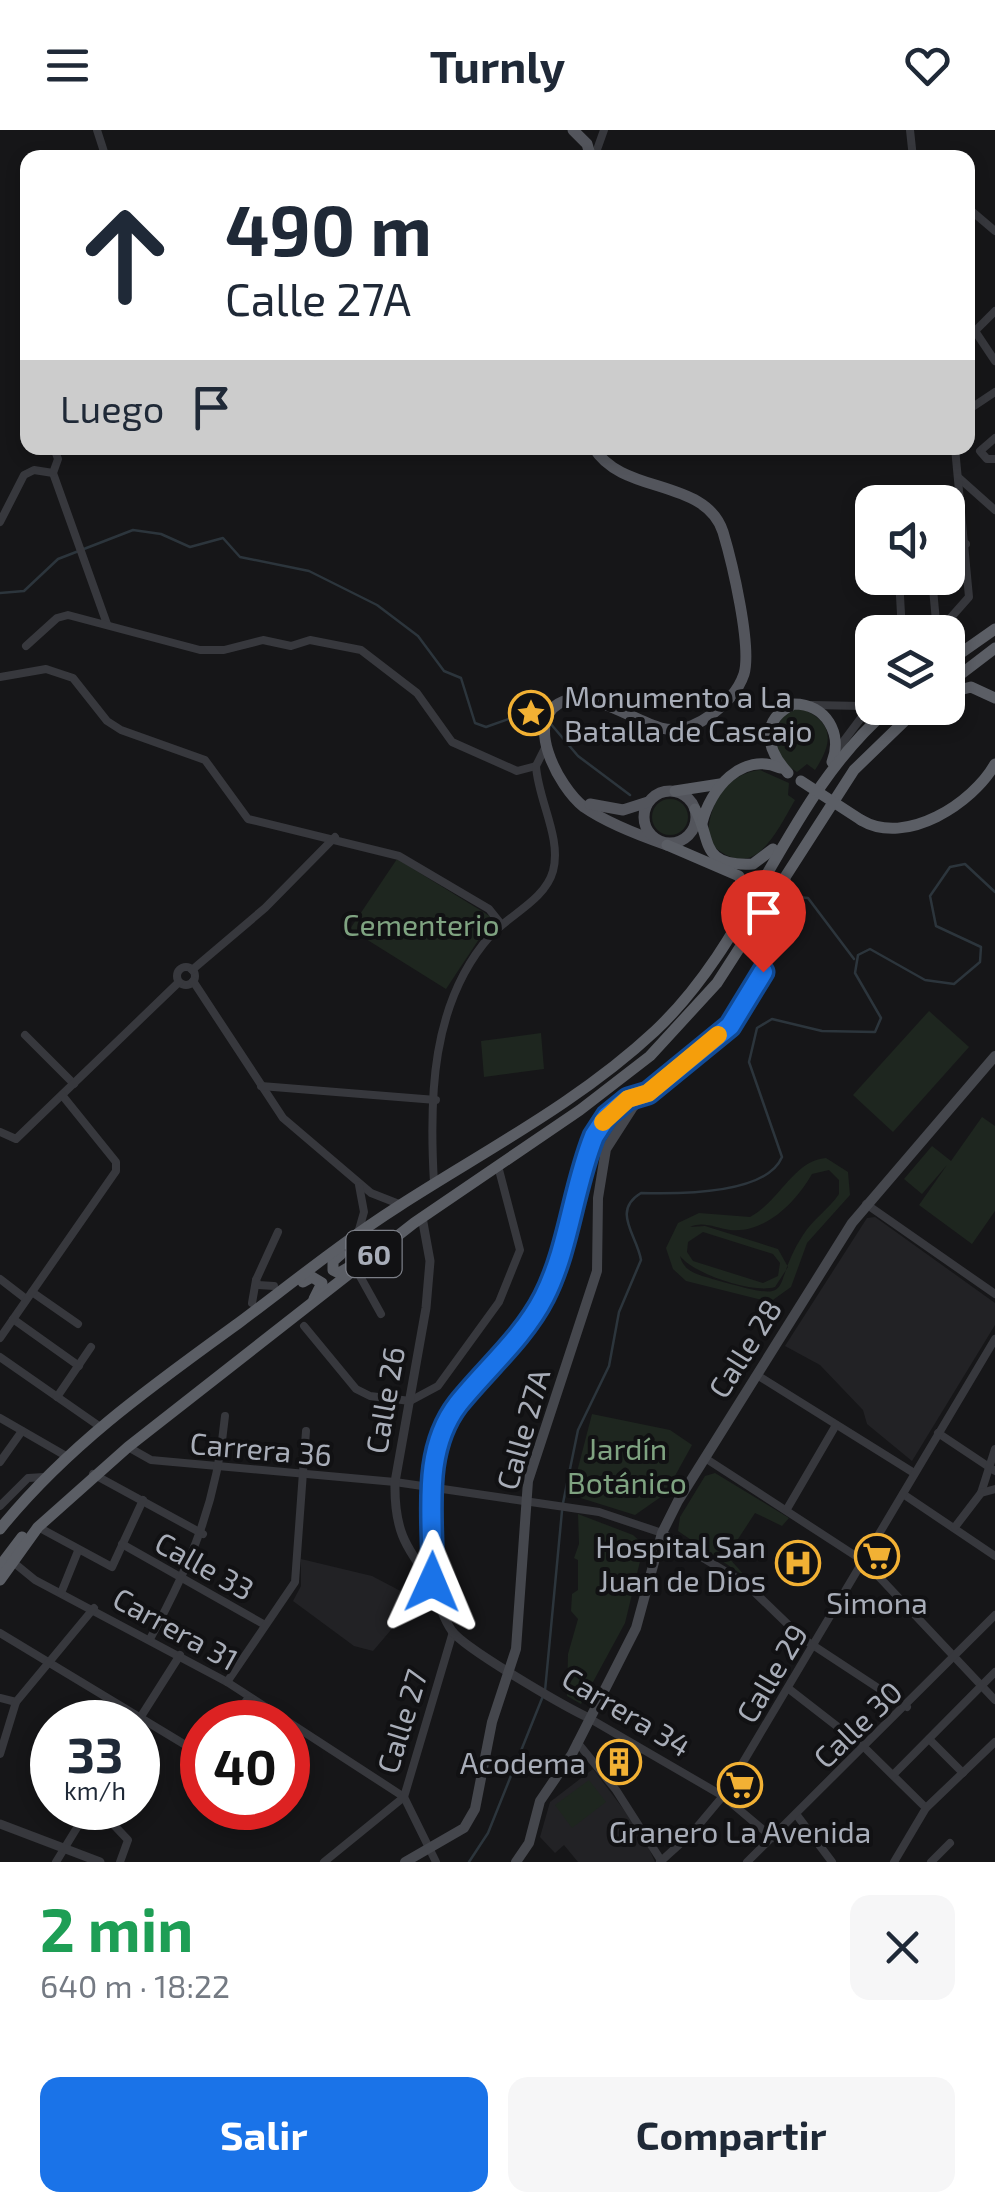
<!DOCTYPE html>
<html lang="es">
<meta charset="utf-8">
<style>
:root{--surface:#fff;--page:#f6f6f7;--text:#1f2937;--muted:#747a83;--accent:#1a73e8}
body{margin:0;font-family:"Exo 2",sans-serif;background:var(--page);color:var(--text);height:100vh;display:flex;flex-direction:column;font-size:38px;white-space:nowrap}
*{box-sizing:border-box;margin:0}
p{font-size:32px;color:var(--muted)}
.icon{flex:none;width:55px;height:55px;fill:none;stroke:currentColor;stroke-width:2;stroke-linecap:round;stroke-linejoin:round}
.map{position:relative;height:1732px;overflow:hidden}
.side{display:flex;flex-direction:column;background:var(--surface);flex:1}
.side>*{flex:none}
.banner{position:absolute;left:20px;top:20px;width:955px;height:305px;border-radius:20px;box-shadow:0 5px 15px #0003;background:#fff;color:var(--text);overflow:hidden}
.controls{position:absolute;left:855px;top:355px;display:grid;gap:20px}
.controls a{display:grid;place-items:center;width:110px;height:110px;border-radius:20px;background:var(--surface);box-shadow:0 5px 15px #0003;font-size:50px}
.speed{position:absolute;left:30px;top:1570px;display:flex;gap:20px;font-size:50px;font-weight:700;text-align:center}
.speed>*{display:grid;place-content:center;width:130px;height:130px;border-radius:50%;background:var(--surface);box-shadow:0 5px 15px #0003;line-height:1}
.speed small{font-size:25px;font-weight:400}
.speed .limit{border:15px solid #d22;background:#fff;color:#111}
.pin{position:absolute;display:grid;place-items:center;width:85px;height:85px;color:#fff;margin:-102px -42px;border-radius:50% 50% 50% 0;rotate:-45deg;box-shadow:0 0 10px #0007}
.pin .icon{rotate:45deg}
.me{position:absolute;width:110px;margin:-55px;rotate:1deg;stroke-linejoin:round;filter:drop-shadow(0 0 8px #0008)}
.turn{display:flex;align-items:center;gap:35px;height:210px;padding:0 40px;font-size:45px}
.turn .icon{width:130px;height:130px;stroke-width:2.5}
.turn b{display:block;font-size:70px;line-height:85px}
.then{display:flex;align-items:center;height:95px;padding:0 40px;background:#0003;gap:20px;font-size:38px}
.round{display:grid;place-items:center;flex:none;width:105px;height:105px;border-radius:20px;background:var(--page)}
.headline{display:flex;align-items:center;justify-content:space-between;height:170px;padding:0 40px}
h1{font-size:60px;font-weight:700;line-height:75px;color:#1e9e55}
.primary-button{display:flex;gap:20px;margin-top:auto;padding:20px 40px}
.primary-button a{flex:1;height:115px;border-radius:20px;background:var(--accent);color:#fff;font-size:40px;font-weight:700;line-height:115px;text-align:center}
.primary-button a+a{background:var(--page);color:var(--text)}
header{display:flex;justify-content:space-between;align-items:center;height:130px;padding:0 40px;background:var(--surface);font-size:45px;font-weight:700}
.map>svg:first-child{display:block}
.built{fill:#222225}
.green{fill:#1e261f;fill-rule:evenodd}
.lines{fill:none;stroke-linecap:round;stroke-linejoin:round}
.stream{stroke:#2c353c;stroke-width:2.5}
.minor{stroke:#37383d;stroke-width:8}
.tertiary{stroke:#37383d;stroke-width:9}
.secondary{stroke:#45474d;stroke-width:10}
.primary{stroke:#53555c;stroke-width:11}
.trunk{stroke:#5b5e65;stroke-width:11}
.trunk-bridge{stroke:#5b5e65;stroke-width:11}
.route-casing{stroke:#114b97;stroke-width:25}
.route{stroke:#1a73e8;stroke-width:18}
.slow{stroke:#f59e0b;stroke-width:18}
.labels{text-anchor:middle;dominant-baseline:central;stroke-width:8;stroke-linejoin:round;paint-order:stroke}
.shield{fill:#111113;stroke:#7b7e86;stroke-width:2.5}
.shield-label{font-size:28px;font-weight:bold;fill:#a8adb8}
.poi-label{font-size:30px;fill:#a8adb8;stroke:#111113;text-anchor:end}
.park-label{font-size:30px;fill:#7fa381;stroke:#111113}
.street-label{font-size:30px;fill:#a8adb8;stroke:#111113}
</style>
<header><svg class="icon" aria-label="menu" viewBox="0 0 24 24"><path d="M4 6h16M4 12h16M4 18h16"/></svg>Turnly<svg class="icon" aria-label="heart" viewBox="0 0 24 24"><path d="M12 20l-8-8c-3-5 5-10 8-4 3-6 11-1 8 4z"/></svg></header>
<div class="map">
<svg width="995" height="1732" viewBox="0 0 995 1732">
<rect width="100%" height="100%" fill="#161618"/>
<g class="built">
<polygon points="875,1087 995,1173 995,1195 912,1331 867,1294 863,1280 820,1235 785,1216 867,1088"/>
<polygon points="301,1429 372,1446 412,1467 429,1459 441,1482 407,1481 373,1521 354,1516 293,1471 301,1456"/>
<polygon points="593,1639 643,1705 655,1732 578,1732 564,1715 555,1723 540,1707 550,1672"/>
</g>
<g class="green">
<path d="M800,578C834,592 834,611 815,640L807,634L797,642L783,633L772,616C775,598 780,582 800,578Z"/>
<path d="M760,640L789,653L788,665L795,670C774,706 753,756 708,711C707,678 724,644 760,640Z"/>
<circle cx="670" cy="687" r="18"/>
<polygon points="397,729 493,788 446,859 350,799"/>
<polygon points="929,881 969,917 893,1002 853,965"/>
<polygon points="541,903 544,939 484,947 481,911"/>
<polygon points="982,987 995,996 995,1081 972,1114 919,1075 947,1035 922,1064 904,1049 932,1016 951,1031"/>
<path d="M826,1028L848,1042L850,1065L807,1113L791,1157L770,1172L686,1151L673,1139L666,1118L678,1093L699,1083L750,1087C779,1072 794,1030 826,1028ZM829,1040L839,1050V1064C829,1079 813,1089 803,1105C767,1161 802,1174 716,1150C700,1145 684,1143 680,1126C694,1144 753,1164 775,1157L788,1137L778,1119L705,1096L690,1097C704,1091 715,1098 730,1100C765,1104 796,1072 812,1044ZM703,1102L773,1124L780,1133L778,1146L763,1153L693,1131L687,1122L688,1112Z"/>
<polygon points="592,1284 670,1300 692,1315 665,1364 635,1385 571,1365"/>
<polygon points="715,1343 789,1388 782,1396 755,1383 727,1426 747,1448 678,1401 680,1387 705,1346"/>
<polygon points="578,1384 633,1405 644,1415 625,1493 581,1574 567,1566 568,1524 578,1489 571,1481 572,1464 578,1460 578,1430 574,1428 579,1414"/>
<polygon points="589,1650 606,1672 572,1698 555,1675"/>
</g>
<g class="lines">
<g class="stream">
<polyline points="0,463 24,461 58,429 133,400 161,404 190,417 223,408 240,427 309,441 377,475 418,506 444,541 461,548 475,593 486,597 517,586 542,590"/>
<polyline points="550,593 578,626 630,665"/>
<polyline points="788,766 808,768 854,829"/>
<path d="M563,1373L578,1300L609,1236L619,1182L641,1130C637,1105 611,1081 641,1063C676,1064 766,1065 782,1027L749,932L757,898L772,889L822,901L875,902L881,888L855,843L858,825L870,819L925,850L954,854L980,832L981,817L936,796L930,766L950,737L965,734L995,762"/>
<polyline points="469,1732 488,1703 545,1561 562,1381"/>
</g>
<g class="minor">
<polyline points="97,0 106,28"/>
<polyline points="910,0 913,28"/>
<polyline points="594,28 604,0"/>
<polyline points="968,78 995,101"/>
<polyline points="995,181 975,201 995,231"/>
<polyline points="968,280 995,262"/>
<polyline points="995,308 980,321 987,329 995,329"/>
<polyline points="53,343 107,494"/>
<polyline points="959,348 995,380"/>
<polyline points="0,392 24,345 34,340 53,343 58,329 54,318"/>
<polyline points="948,416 966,414"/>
<polyline points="899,448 902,502"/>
<polyline points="932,448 937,502"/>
<polyline points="938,502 969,467 955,318"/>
<polyline points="26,516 57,488 68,485 200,520 224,520 263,510 291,516 310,510 361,520 417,563 452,612 517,641 536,636"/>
<polyline points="0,547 46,539 73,548 107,591 121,600 205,630 248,689 399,726 489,779 501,794"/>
<polyline points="812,575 862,576 872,572"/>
<polyline points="837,620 870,576"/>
<circle cx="186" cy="846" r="9"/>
<polyline points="192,840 265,778 335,707"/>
<polyline points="193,851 283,988 371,1063 399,1074"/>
<polyline points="25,905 74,954"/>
<polyline points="261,956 436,970"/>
<polyline points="0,1002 16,1009 179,852"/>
<path d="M434,1053C429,968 431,873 490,806C509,785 545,770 553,741C562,708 538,670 536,636L547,614"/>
<polyline points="866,1074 995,1164"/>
<polyline points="358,1103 364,1082 359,1055"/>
<polyline points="356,1139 381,1184"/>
<polyline points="0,1149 26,1169"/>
<polyline points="274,1156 258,1155 256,1150 278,1102"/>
<polyline points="32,1162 78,1194"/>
<polyline points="252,1173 256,1150"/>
<polyline points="13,1189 79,1236"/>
<polyline points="304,1196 356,1259 370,1266 410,1271 438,1256 499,1172 520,1120 498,1036"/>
<polyline points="0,1208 116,1041 116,1032 62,965"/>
<polyline points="0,1227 99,1296"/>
<polyline points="757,1245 914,1343"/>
<polyline points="57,1267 91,1217"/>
<polyline points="0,1288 66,1326"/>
<polyline points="938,1303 995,1341"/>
<polyline points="128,1317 151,1330 395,1352 599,1382 662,1403 746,1454 802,1508 907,1577"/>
<polyline points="705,1328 865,1432 995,1570"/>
<polyline points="0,1332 22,1301"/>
<polyline points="93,1344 203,1404"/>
<polyline points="981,1363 995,1319"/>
<polyline points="903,1364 995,1426"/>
<polyline points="0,1376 28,1348 44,1347"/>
<polyline points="787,1379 836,1295"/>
<polyline points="38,1397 112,1437 143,1370"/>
<polyline points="955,1397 981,1363 995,1359"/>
<polyline points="122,1414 265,1495"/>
<polyline points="13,1432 35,1450 227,1552 404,1667 436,1732"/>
<polyline points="61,1463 78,1421"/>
<polyline points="0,1503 202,1625"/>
<path d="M150,1509C191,1433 217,1373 225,1286"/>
<polyline points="227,1552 295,1452 306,1301"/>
<polyline points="789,1559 865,1618 926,1678"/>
<polyline points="0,1568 16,1572"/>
<polyline points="587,1587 723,1666 773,1708"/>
<polyline points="140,1588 180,1525"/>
<polyline points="231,1592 249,1567"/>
<polyline points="929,1609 963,1643"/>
<polyline points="577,1612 616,1660 662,1732"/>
<polyline points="0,1624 16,1572 94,1478"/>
<polyline points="893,1645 995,1542"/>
<polyline points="796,1684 832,1732"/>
<polyline points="111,1692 128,1710 120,1732"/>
<polyline points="56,1732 89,1678"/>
<polyline points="324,1732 404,1667 453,1502"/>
<polyline points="660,1732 692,1703 723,1666 995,1209"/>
<polyline points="747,1732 995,1485"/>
<polyline points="894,1732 926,1678 995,1612"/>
<polyline points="931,1732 950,1713"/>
</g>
<g class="tertiary">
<path d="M422,1087L430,1131L426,1178L395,1352C394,1398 404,1416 432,1452"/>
<path d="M587,1587C564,1576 465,1519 452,1501C419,1453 424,1329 454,1281C479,1240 522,1211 544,1167C569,1118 573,1058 594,1007L607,986L645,964"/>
<polyline points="0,1694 100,1732"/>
</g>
<g class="secondary">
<polyline points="405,1732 464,1698 475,1679 492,1592 516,1519 528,1351 597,1141 598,1068 606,1019 633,977 740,885 770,822 786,751"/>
<polyline points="516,1732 529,1713 540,1671 572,1624 636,1498 662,1403 678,1371 852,1093 995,926"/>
</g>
<g class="primary">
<polyline points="573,0 587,14 591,28"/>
<path d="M594,318C622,365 706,348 723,402C732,432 752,516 744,544C738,562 725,574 711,585C696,596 680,603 661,598C635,591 595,562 567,570C519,585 559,658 584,677C607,693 641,706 667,715"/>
<circle cx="670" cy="687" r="26"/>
<polyline points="590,674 623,680 648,672"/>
</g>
<g class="trunk">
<polyline points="948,532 995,499"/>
<polyline points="948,554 995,518"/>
<polyline points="948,563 971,557 995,568"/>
<path d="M788,643C766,619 759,590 794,574C826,574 843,604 832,632"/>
<polyline points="675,661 720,654"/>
<path d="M695,679C712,708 698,737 753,734L773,719"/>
<path d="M861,690C906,717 973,673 995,634"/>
<path d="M702,693C710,659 742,621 780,638"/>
<polyline points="667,715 739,746 746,763 742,775"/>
<polyline points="341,1124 333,1131 333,1140 339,1143 351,1136"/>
<polyline points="303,1152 312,1147 322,1153 314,1169"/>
<path d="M0,1399C68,1315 153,1255 240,1192C292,1153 344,1111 399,1076C486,1020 579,972 655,901C754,808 786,666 890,578"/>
<polyline points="0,1436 22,1407"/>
<polyline points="0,1450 38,1397 128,1317 414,1093 580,980 650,926 717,853 854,640 918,578"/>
</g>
<polyline class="trunk-bridge" points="801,651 861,690"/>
</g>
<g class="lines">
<defs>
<path id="route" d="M432,1452C435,1393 419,1325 458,1274C486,1239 523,1208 544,1167C569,1118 573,1058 594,1006L607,986L628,969L648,963L730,896L763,842"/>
</defs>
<use href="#route" class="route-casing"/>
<use href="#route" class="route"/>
<polyline class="slow" points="603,992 628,969 648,963 718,905"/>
</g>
<defs>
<symbol id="sight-ring" viewBox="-11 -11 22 22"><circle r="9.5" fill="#111113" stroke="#f2b134" stroke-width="1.5"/><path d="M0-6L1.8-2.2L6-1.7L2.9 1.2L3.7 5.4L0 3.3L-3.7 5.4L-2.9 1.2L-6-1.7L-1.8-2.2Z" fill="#f2b134"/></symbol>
<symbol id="supermarket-ring" viewBox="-11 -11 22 22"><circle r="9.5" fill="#111113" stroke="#f2b134" stroke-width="1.5"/><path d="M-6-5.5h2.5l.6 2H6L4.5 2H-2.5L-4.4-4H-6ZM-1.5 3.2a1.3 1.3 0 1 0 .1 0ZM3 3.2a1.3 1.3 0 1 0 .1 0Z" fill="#f2b134"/></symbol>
<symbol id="hospital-ring" viewBox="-11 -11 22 22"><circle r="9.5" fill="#111113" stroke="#f2b134" stroke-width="1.5"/><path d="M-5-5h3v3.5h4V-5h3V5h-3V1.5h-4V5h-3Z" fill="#f2b134"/></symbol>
<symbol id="building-ring" viewBox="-11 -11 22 22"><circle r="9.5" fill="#111113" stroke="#f2b134" stroke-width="1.5"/><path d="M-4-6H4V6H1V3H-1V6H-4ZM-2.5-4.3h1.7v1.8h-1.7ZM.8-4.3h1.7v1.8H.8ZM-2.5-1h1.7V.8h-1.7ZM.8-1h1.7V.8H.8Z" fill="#f2b134"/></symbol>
</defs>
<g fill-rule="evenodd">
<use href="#sight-ring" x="506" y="558" width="50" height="50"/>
<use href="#supermarket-ring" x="852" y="1401" width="50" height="50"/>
<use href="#hospital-ring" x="773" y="1408" width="50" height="50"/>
<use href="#building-ring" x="594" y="1607" width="50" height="50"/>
<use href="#supermarket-ring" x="715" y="1630" width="50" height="50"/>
</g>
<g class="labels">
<rect class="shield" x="346.5" y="1101" width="55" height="46" rx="8"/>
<g class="shield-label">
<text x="374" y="1124">60</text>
</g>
<g class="poi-label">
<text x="564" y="566" text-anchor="start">Monumento a La<tspan x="564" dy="34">Batalla de Cascajo</tspan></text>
<text x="766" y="1416">Hospital San<tspan x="766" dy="34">Juan de Dios</tspan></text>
<text x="877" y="1472" text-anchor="middle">Simona</text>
<text x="586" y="1632">Acodema</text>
<text x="740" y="1701" text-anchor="middle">Granero La Avenida</text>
</g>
<g class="park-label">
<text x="421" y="794">Cementerio</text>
<text x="627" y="1318">Jardín<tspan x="627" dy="34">Botánico</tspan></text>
</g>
<g class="street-label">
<text transform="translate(744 1218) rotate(-58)">Calle 28</text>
<text transform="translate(384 1270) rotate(-80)">Calle 26</text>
<text transform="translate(522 1299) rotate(-74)">Calle 27A</text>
<text transform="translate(261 1318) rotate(5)">Carrera 36</text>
<text transform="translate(205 1435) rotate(29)">Calle 33</text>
<text transform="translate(176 1498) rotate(29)">Carrera 31</text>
<text transform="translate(771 1543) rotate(-59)">Calle 29</text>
<text transform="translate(627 1581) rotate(31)">Carrera 34</text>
<text transform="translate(401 1591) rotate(-73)">Calle 27</text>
<text transform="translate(857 1594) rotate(-44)">Calle 30</text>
</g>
</g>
</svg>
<div class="controls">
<a><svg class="icon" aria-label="sound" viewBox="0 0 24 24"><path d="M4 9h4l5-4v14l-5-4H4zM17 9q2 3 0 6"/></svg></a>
<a><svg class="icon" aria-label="layers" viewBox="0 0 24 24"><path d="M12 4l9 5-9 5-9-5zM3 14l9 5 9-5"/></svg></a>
</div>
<div class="speed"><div>33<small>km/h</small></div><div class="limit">40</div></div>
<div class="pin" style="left:763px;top:842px;background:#d93025"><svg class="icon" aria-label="arrive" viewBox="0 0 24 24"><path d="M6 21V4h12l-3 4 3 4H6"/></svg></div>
<svg class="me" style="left:432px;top:1452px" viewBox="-20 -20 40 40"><path d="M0-17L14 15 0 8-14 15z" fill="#1a73e8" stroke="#fff" stroke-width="4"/></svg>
<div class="banner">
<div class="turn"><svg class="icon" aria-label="ahead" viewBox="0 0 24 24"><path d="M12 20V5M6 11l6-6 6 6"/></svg><div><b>490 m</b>Calle 27A</div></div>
<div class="then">Luego<svg class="icon" aria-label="arrive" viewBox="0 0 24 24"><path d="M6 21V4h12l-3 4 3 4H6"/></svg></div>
</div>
</div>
<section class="side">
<div class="headline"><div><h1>2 min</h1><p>640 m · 18:22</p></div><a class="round"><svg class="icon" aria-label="close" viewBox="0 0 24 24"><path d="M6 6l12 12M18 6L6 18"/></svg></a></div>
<div class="primary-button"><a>Salir</a><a>Compartir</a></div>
</section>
